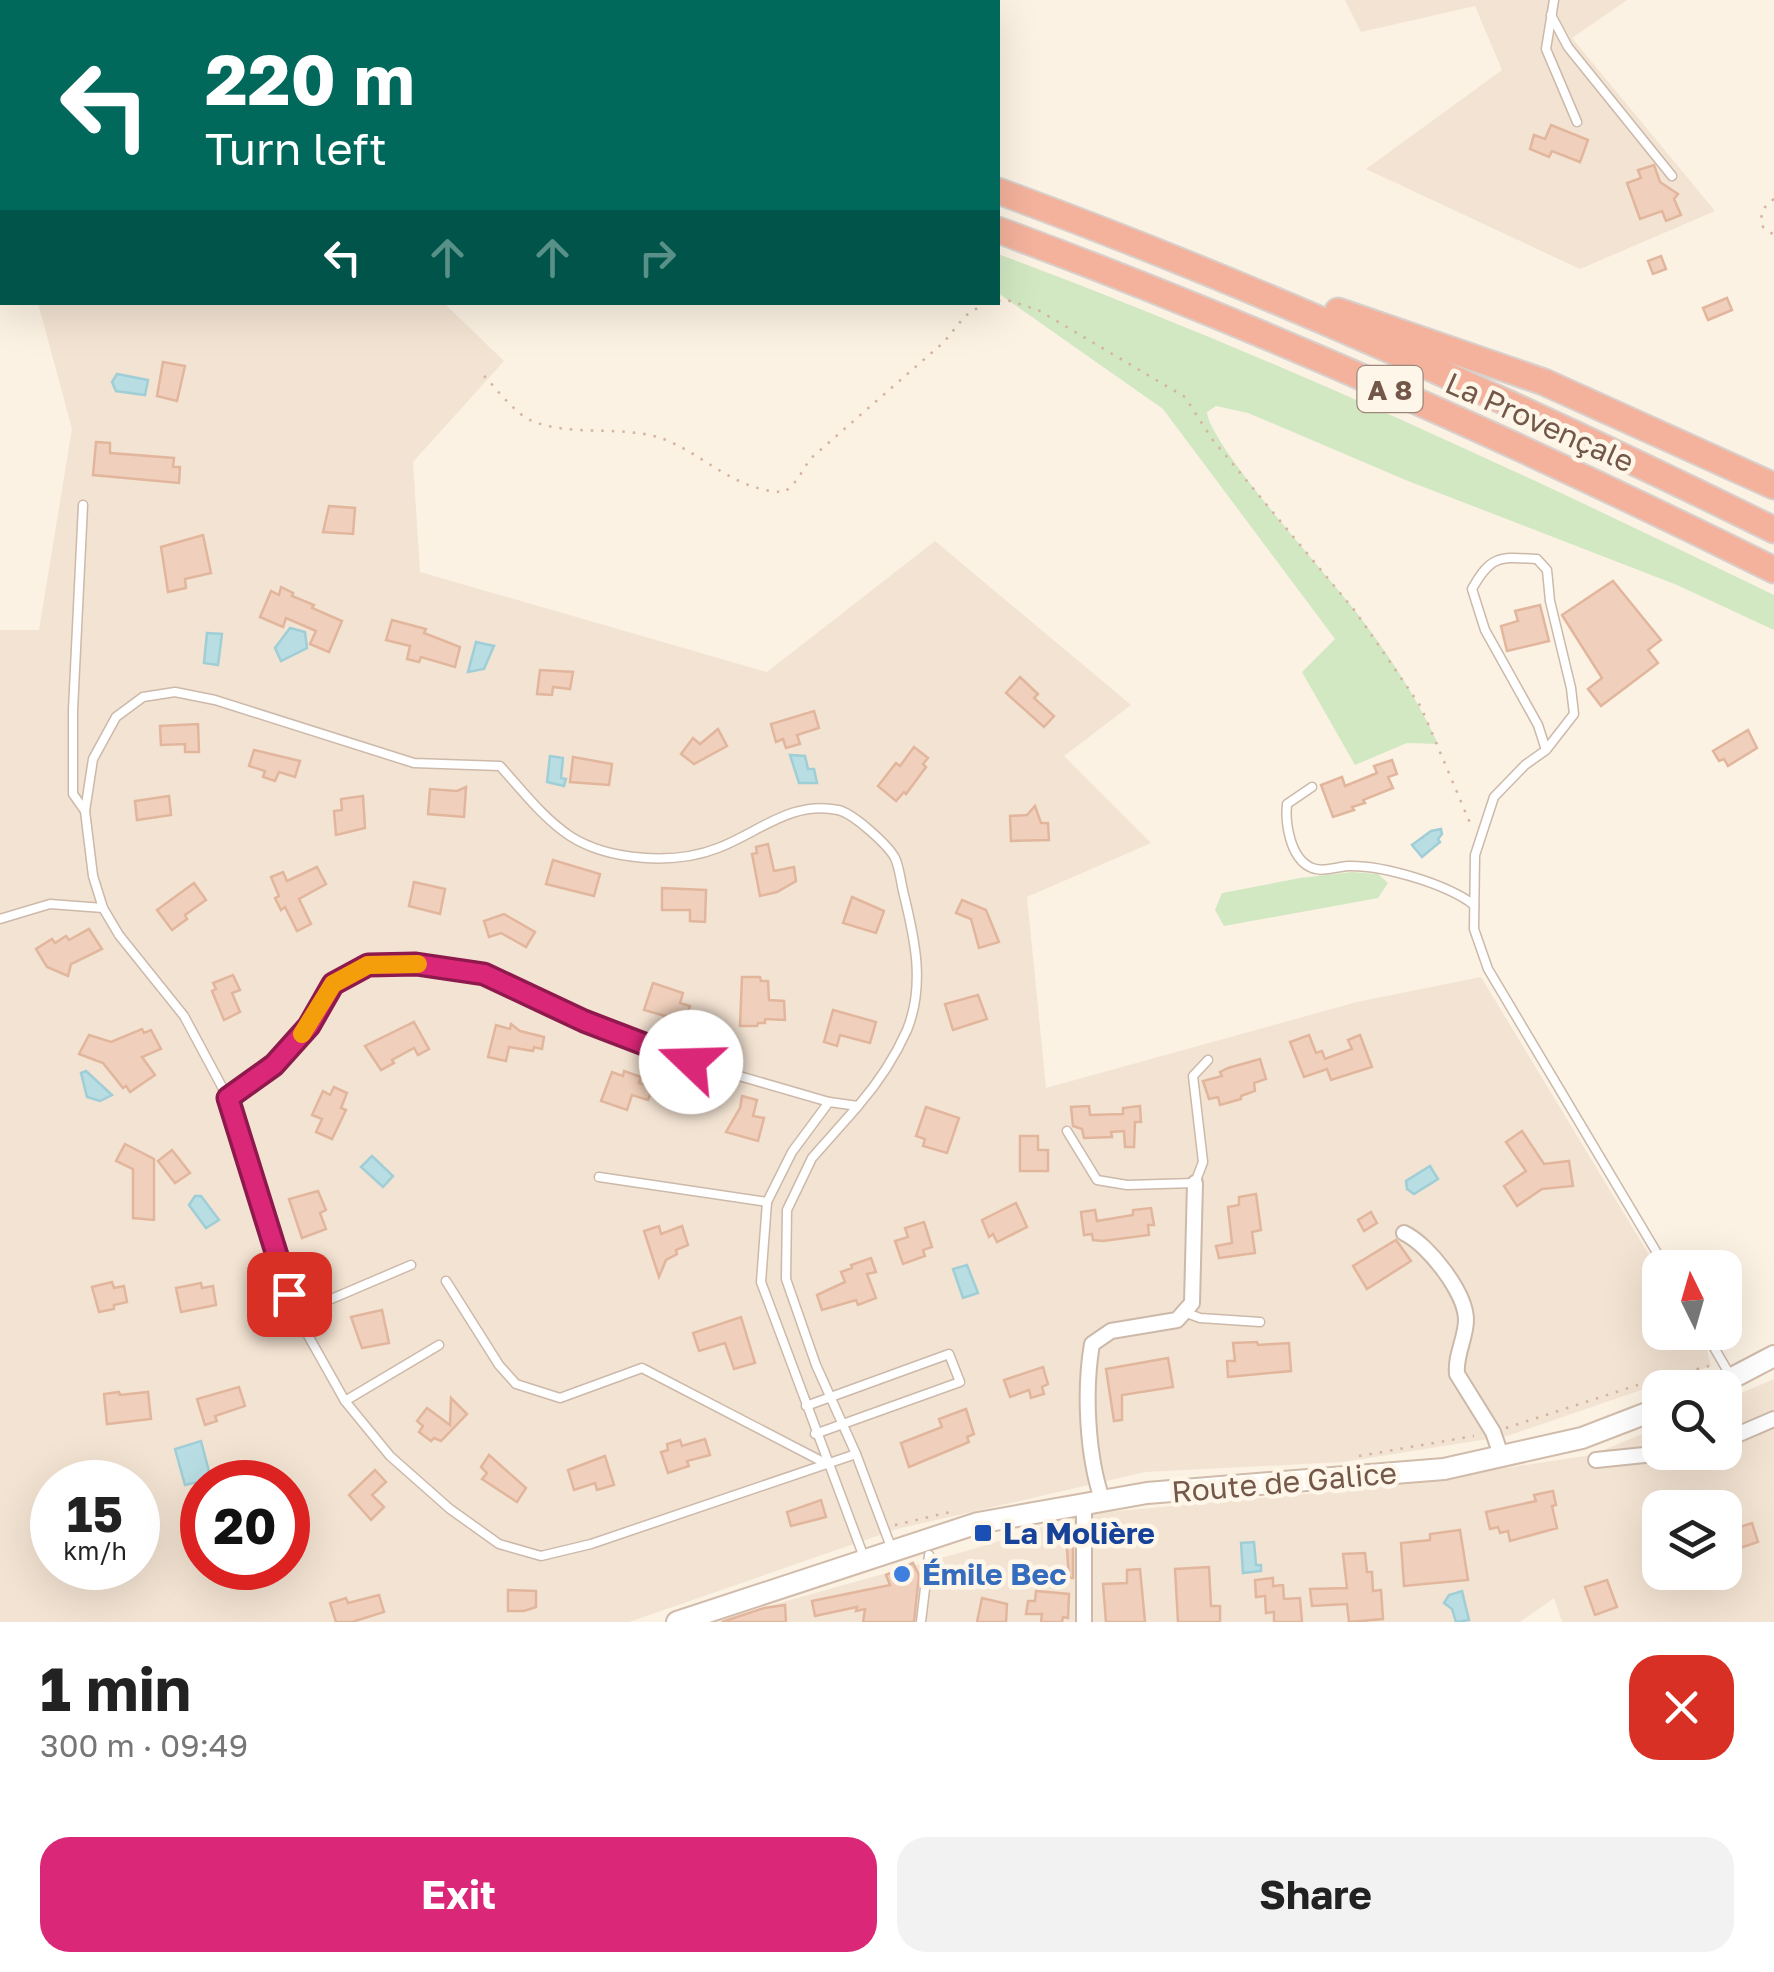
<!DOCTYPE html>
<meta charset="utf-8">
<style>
:root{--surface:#fff;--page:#f2f2f2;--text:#222;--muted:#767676;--accent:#db2777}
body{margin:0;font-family:"Golos Text",sans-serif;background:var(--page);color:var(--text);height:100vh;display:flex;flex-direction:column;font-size:38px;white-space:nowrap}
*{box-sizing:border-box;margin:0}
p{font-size:32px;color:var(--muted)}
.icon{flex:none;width:55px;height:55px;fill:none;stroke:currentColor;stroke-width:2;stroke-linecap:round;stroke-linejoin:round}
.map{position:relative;height:1622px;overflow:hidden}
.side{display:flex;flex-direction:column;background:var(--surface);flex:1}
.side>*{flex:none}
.guide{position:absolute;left:0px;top:0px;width:1000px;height:305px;box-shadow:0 10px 40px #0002;background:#00695c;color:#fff;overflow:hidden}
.needle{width:65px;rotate:355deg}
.controls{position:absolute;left:1642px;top:1250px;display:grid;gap:20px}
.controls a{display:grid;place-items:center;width:100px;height:100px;border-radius:20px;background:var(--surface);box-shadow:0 10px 40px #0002;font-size:50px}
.speed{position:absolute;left:30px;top:1460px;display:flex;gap:20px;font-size:50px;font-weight:700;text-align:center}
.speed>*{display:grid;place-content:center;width:130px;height:130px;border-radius:50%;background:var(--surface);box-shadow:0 10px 40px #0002;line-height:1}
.speed small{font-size:25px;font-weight:400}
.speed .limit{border:15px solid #d22;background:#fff;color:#111}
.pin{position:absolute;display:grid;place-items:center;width:85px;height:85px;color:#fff;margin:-42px;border-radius:20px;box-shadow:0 5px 15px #0006}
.me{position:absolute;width:110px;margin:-55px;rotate:291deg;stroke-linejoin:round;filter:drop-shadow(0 0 8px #0008)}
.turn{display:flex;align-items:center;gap:35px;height:210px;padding:0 40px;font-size:45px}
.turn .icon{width:130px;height:130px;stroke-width:2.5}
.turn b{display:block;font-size:70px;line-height:85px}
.lanes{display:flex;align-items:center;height:95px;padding:0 40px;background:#0003;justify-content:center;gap:50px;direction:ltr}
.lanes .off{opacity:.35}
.round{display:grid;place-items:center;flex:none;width:105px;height:105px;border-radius:30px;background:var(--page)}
.headline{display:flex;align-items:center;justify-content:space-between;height:170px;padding:0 40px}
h1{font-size:60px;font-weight:700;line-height:75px}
.cta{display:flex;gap:20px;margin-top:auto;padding:20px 40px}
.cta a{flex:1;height:115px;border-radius:30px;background:var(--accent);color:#fff;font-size:40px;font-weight:700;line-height:115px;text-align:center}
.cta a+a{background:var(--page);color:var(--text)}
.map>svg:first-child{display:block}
.residential{fill:#f3e3d2;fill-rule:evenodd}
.green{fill:#d2e8c2}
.water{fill:#b8dee4;stroke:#9fced6;stroke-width:2.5}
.building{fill:#f0d0bc;stroke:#e2b69d;stroke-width:2.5}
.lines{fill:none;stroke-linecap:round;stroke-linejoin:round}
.lane-casing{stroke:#ccb9aa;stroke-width:11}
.street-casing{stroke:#ccb9aa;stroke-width:18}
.secondary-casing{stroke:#d1bbaa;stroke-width:24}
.highway-casing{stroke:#d8d0cc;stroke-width:29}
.path{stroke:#d4b39f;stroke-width:2.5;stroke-dasharray:2.5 8;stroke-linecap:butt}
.lane{stroke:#fff;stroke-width:8}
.street{stroke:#fff;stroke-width:14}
.secondary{stroke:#fff;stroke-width:20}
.highway{stroke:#f4b29c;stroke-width:25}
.route-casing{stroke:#8e194d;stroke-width:25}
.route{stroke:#db2777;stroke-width:18}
.slow{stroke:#f59e0b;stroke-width:18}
.transit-dot{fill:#1a4fb4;stroke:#fef6e9;stroke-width:4}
.shop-dot{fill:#3f7fe0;stroke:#fef6e9;stroke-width:4}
.labels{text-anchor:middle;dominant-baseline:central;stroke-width:9;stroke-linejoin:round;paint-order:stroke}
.shield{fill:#fef6e9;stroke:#9d877a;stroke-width:2.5}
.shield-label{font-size:28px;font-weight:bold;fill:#73584a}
.street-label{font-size:30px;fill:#73584a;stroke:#fef6e9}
.transit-label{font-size:30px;font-weight:bold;fill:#164399;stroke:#fef6e9;text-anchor:start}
.shop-label{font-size:30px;font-weight:bold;fill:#366cbe;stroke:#fef6e9;text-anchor:start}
</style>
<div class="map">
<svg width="1774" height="1622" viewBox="0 0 1774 1622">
<rect width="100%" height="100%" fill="#fbf2e3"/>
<g class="residential">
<polygon points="1345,0 1627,0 1572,38 1715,211 1580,269 1366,169 1502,70 1475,6 1361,32"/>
<polygon points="0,94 2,94 0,257"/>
<path d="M38,303H444L504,361L413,462L420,572L767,672L935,541L1131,705L1064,756L1151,843L1027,897L1046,1088L1357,1002L1481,977L1660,1273V1332L1696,1333L1707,1351L1711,1366L1507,1436L1343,1462L1145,1472L897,1529L629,1622H0V630H39L72,429ZM52,1482H138V1568H52ZM202,1482H288V1568H202Z"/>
<path d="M1774,1379V1622H1562L1554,1598L1520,1622H711L970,1550L1084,1514L1373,1488L1591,1455L1660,1427V1452H1725V1400ZM1660,1508H1725V1572H1660Z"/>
</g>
<g class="green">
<path d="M998,254C1263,352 1519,471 1774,595V630L1677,585L1408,481L1248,413L1216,406L1207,412C1209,444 1326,574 1353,608C1386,650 1416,696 1438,744L1407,743L1355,765L1302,672L1335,639L1163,409L998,293Z"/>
<polygon points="1352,872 1378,874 1388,883 1378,898 1224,926 1215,910 1222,893 1300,878"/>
</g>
<g class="water">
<polygon points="117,374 148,380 145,395 116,391 112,382"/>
<polygon points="290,628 305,632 307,648 281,661 275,648"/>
<polygon points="207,633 222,634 218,665 204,663"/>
<polygon points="476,642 494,646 484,669 468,672"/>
<polygon points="790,755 805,756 808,769 814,769 817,783 799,783"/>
<polygon points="550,756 563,758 561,778 566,779 564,786 547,782"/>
<polygon points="1441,829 1442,834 1438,839 1440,842 1422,857 1412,845 1431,831"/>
<polygon points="86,1071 112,1095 100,1101 87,1097 81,1073"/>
<polygon points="372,1156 393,1176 383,1187 361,1167"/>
<polygon points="1430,1166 1438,1179 1414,1194 1407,1189 1406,1181"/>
<polygon points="195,1196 201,1196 219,1220 206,1228 189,1205"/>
<polygon points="967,1265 978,1293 963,1298 953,1269"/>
<polygon points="201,1441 211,1479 185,1485 175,1449"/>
<polygon points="1254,1542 1256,1565 1261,1565 1261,1571 1243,1573 1241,1543"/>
<polygon points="1462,1591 1469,1620 1456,1622 1452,1609 1444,1603 1449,1595"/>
</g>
<g class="building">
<polygon points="1551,125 1588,140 1580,162 1552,151 1549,157 1530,149 1534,135 1545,139"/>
<polygon points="1654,165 1660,182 1678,194 1674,199 1681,215 1666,221 1662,211 1640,219 1627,183 1641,178 1638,170"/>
<polygon points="1661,256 1666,269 1653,274 1648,261"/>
<polygon points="1727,298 1732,310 1708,320 1703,308"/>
<polygon points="163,362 185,366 177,401 157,396"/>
<polygon points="96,442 110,443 110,453 174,458 173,467 180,467 179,483 93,475"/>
<polygon points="329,506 355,508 353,534 323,532"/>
<polygon points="203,535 211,573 185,579 186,588 168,592 161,547"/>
<polygon points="1613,581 1661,640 1648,650 1658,663 1601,706 1588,689 1602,678 1562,615"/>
<polygon points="281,587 293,593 292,596 314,605 312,608 342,621 329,652 310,644 316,631 286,618 283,627 260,617 271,591 279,595"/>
<polygon points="1540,605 1549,641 1507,651 1501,626 1518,621 1515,611"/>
<polygon points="392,620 426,629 424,633 460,647 455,667 421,657 419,662 407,659 410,646 386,640"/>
<polygon points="540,670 573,672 570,689 553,687 552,695 537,694"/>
<polygon points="1020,677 1038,694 1034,698 1054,716 1044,727 1006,693"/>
<polygon points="814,711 819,728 797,735 800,744 786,748 783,739 776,742 771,724"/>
<polygon points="198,724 199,752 185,752 185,744 161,745 160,726"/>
<polygon points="718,729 727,746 694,764 681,754 693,738 700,744"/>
<polygon points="1748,730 1757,748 1728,766 1724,759 1719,761 1713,751"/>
<polygon points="914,747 928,758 923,764 926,767 906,794 904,792 896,801 878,786 896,763 900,766"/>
<polygon points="254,750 300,761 295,777 279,772 275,781 263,777 265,771 249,766"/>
<polygon points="573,757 612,764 609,785 570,782"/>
<polygon points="1392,760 1397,774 1388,777 1393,788 1363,800 1365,803 1352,807 1354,810 1333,817 1321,785 1342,777 1345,786 1377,773 1374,766"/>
<polygon points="466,787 464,817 428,814 430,789 457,791"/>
<polygon points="169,796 171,815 137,820 135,801"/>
<polygon points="363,796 365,828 336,835 334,811 342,810 341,799"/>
<polygon points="1035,806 1041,823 1048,823 1049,840 1011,841 1010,816 1027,815"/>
<polygon points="768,844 774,871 794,867 796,881 777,892 760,896 752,854 757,853 756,847"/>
<polygon points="553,860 600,874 594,896 546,884"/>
<polygon points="317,867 326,884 299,899 311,924 297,931 285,907 281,910 275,898 279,896 271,877 283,872 287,881"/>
<polygon points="414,882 445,889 440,914 409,906"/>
<polygon points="194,883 206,900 185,915 187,919 172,930 157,910"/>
<polygon points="662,888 706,890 705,922 690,921 690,910 662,910"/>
<polygon points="852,897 884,911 876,933 843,923"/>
<polygon points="962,900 986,910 999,942 979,948 971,919 956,913"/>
<polygon points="504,914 535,932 526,947 501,933 489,937 484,921"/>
<polygon points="89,929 102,949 71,964 68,976 47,967 36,949 52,939 55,943 66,936 69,940"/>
<polygon points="233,975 240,990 232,993 240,1012 224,1020 212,991 216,989 213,983"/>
<polygon points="742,977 760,977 761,981 768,981 769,1000 784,1001 785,1020 765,1019 765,1023 758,1023 757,1026 740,1026"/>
<polygon points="653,983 683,993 680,1003 690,1006 687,1014 692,1016 687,1032 663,1025 665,1016 644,1010"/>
<polygon points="978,995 987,1019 953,1030 945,1004"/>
<polygon points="833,1010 876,1022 870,1043 840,1035 837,1046 824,1042"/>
<polygon points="414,1022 429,1049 418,1055 414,1048 392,1060 394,1063 381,1070 365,1046"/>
<polygon points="511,1024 520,1031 544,1037 542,1049 534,1047 533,1051 509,1047 506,1061 488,1057 496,1025 510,1029"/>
<polygon points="142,1029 144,1033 151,1030 161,1049 142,1057 155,1075 130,1092 126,1086 123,1088 103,1063 79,1054 89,1035 111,1042"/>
<polygon points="1309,1035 1316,1053 1322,1051 1325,1059 1352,1049 1348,1040 1360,1035 1372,1067 1331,1080 1327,1069 1304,1077 1290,1042"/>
<polygon points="1260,1059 1266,1079 1254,1083 1255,1091 1241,1096 1241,1099 1220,1105 1218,1097 1209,1099 1203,1081 1222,1076 1220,1072 1228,1068"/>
<polygon points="624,1071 641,1077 639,1083 653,1087 648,1100 632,1095 627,1110 601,1101 612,1072 623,1076"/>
<polygon points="334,1087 347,1093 341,1108 346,1110 332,1139 316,1132 322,1119 312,1115 323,1091 330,1095"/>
<polygon points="742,1096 757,1100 753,1116 764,1118 758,1141 726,1132 740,1108"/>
<polygon points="1089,1106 1090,1115 1123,1114 1123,1108 1140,1106 1141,1122 1135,1122 1134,1147 1125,1147 1124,1131 1111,1132 1112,1137 1084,1138 1082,1129 1073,1126 1071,1107"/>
<polygon points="926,1107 959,1118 947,1153 923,1146 925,1139 916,1136"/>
<polygon points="1522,1131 1544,1164 1569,1161 1573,1186 1542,1189 1517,1206 1504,1186 1526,1171 1506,1142"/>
<polygon points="1020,1136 1038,1136 1038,1150 1048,1150 1048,1171 1020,1171"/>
<polygon points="125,1144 154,1159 154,1220 133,1218 133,1169 116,1161"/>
<polygon points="172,1150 190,1173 175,1183 158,1161"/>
<polygon points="318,1191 326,1210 320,1213 326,1229 302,1238 289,1199"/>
<polygon points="1256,1194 1261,1230 1252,1232 1255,1253 1219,1258 1216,1246 1232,1243 1228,1207 1239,1205 1239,1197"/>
<polygon points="1016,1203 1027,1227 997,1242 993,1234 989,1237 982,1220"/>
<polygon points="1151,1208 1154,1225 1148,1225 1149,1235 1103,1241 1093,1240 1092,1234 1084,1235 1081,1212 1095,1210 1097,1221 1133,1215 1133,1210"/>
<polygon points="1371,1212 1377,1223 1364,1231 1358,1220"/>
<polygon points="924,1222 932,1247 923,1250 925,1256 903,1264 895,1241 908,1237 905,1228"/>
<polygon points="659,1226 661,1234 682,1226 688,1245 676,1250 677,1254 666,1260 659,1277 644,1231"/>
<polygon points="1396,1240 1411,1261 1367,1289 1353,1266"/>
<polygon points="871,1258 876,1272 867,1274 876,1298 858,1305 856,1300 822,1310 817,1295 845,1282 841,1272 852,1268 851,1265"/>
<polygon points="112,1282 114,1288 124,1286 127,1302 114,1305 114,1309 99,1312 92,1287"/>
<polygon points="201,1283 202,1288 213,1286 216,1305 181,1312 176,1288"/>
<polygon points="382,1310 389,1343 362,1348 351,1317"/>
<polygon points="741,1317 755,1363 734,1369 725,1343 699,1351 693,1333"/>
<polygon points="1257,1342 1258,1345 1289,1343 1291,1371 1228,1377 1227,1361 1235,1361 1233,1343"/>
<polygon points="1168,1358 1173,1387 1122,1395 1122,1420 1114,1421 1106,1369"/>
<polygon points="1043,1367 1048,1384 1042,1387 1044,1394 1031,1398 1029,1390 1010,1397 1004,1380"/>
<polygon points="239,1387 245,1406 215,1416 217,1421 205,1425 197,1399"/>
<polygon points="119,1392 120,1395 148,1392 151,1419 107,1424 104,1394"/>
<polygon points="451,1398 467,1414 441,1441 434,1438 431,1441 419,1432 423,1426 417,1421 427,1408 450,1425"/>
<polygon points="966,1409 974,1434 967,1437 969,1442 909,1467 901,1443 942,1427 939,1419"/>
<polygon points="705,1439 710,1455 687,1461 689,1466 668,1473 661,1452 668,1450 667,1444 680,1440 682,1446"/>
<polygon points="489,1455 526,1488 517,1502 482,1479 487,1473 481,1467"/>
<polygon points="605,1456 614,1485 597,1490 595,1483 574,1490 568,1470"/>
<polygon points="375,1470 386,1482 372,1495 384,1507 371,1520 349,1495"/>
<polygon points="1553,1491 1556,1505 1552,1506 1557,1528 1510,1541 1508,1531 1500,1533 1498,1527 1490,1529 1486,1512 1536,1501 1534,1495"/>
<polygon points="821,1500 826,1517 791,1526 787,1512"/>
<polygon points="1752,1523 1758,1542 1725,1553 1725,1532"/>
<polygon points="1460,1530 1468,1580 1404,1586 1401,1543 1430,1540 1430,1534"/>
<polygon points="1073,1533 1073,1578 1069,1578 1066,1535"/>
<polygon points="1365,1553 1367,1572 1372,1572 1373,1591 1381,1590 1383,1619 1349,1622 1347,1604 1312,1606 1310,1589 1347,1588 1343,1554"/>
<polygon points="913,1563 919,1575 914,1622 863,1622 865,1609 856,1611 857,1607 815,1616 812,1601 890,1585 886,1575"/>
<polygon points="1209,1567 1211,1606 1220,1606 1220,1622 1178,1622 1175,1569"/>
<polygon points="1140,1569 1145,1622 1106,1622 1103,1584 1127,1583 1127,1570"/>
<polygon points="1273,1578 1273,1586 1283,1585 1284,1599 1300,1598 1302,1622 1274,1622 1274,1612 1266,1613 1265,1596 1256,1597 1255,1580"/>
<polygon points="1607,1580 1617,1607 1595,1615 1585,1587"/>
<polygon points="508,1590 536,1591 536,1607 524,1611 508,1611"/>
<polygon points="1036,1591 1069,1594 1068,1618 1063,1617 1062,1622 1041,1622 1042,1614 1026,1614 1028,1601 1035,1601"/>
<polygon points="379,1595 384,1612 352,1622 336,1622 330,1603 346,1598 348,1603"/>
<polygon points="982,1598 1007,1604 1006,1622 977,1622"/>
<polygon points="785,1605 786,1622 722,1622 764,1608"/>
</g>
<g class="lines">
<defs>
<g id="lane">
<polyline points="1554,0 1546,49 1577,122"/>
<polyline points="1551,15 1568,47 1672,176"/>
<polyline points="83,505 73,710 73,794 85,811"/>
<path d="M1546,750L1538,725L1485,630L1472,589C1491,555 1499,557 1537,559L1547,570L1550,601L1571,688L1574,714L1546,750L1525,765L1494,797L1475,855L1474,929L1488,969L1666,1268"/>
<path d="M1312,787L1287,804C1285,823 1290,857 1310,867C1321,873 1336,867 1348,866C1383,865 1447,884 1474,905"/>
<polyline points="0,919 50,904 103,908"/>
<path d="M228,1098L184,1016L119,935L103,908L93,876L85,811L93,759L116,717L143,697L175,692L215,700L414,763L500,766C522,790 543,818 570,836C609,861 675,865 718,848C758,833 791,800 838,810C853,813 888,845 895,858C900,869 901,884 904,895C915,940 925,985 907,1030C895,1057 877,1084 858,1106L829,1102L691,1062L585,1021L484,975L416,964L368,965L333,984L309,1025L274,1065L228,1098L296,1314L345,1401L390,1456L450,1509L499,1544L541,1556L591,1544L856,1454"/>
<polyline points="829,1102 792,1152 767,1202 761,1282 865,1560"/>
<polyline points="858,1106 812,1158 787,1210 786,1279 816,1365 856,1454 891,1547"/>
<polyline points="1067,1131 1097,1180 1127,1185 1195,1183 1203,1162 1193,1076 1208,1060"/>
<polyline points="599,1177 767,1202"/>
<polyline points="446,1281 499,1365 516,1384 560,1398 642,1368 825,1463"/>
<polyline points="1184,1312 1200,1318 1260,1322"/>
<polyline points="296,1314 411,1265"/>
<polyline points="1705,1332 1730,1375"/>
<polyline points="345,1401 439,1345"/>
<polyline points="806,1406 949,1354 960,1382 815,1434"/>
<polyline points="921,1622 929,1555"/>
</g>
<g id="street">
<path d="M1404,1233C1428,1244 1466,1293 1466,1320C1466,1338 1455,1355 1457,1374L1493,1432L1502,1458"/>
<polyline points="1725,1440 1774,1419"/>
<polyline points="1596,1460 1673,1452"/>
<path d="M1102,1499C1087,1455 1084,1390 1092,1344L1111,1331L1177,1320L1192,1303L1195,1183"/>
<polyline points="1084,1622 1084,1503"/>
</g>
<g id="secondary">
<polyline points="1713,1388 1774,1356"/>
<polyline points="677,1622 978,1523 1147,1493 1444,1469 1582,1438 1660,1408"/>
</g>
<g id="highway">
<polyline points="271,0 281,2"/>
<polyline points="407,0 416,2"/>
<path d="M998,191C1263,288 1521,405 1774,530"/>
<path d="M998,230C1263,328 1521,444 1774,570"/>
<polyline points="1338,311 1544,382 1774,486"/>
</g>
</defs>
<use href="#lane" class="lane-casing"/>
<use href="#street" class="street-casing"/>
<use href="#secondary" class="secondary-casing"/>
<use href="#highway" class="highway-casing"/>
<g class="path">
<path d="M1774,199C1763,207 1759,213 1763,227L1774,235"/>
<polyline points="998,301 1007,300 1038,310 1185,397 1212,439 1355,611 1421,707 1470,823"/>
<path d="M484,376C497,389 512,410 528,419C570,439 623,423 666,440C707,457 737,492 785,492L797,480L810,459L944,342L965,316L987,302"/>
<polyline points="1506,1428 1647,1382 1709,1366"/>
<polyline points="1359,1456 1474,1436"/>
<polyline points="895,1525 950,1512"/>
</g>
<use href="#lane" class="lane"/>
<use href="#street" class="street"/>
<use href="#secondary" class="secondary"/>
<use href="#highway" class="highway"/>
</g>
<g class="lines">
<defs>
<polyline id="route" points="289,1294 228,1098 274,1065 309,1026 333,984 368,965 416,964 484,974 584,1021 691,1062"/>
</defs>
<use href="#route" class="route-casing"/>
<use href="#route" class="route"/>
<polyline class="slow" points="302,1034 333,984 368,965 418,964"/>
</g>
<rect class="transit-dot" x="973" y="1523" width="20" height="20" rx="5"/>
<circle class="shop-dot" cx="902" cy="1574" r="10"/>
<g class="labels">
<rect class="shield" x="1357.5" y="366" width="65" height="46" rx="8"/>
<g class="shield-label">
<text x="1390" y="389">A 8</text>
</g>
<g class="street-label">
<text transform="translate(1540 422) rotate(24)">La Provençale</text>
<text transform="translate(1284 1482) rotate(-5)">Route de Galice</text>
</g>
<g class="transit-label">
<text x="1003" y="1533">La Molière</text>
</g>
<g class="shop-label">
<text x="922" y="1574">Émile Bec</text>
</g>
</g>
</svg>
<div class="controls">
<a><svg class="needle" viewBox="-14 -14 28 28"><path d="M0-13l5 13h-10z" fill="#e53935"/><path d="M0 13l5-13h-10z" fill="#767676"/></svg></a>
<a><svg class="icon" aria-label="search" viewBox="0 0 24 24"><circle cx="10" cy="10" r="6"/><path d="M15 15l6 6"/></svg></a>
<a><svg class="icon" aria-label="layers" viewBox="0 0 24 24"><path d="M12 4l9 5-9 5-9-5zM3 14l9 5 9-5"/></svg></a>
</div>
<div class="speed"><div>15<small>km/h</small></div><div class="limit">20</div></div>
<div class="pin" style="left:289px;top:1294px;background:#d93025"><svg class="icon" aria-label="arrive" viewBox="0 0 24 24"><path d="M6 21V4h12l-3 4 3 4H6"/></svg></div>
<svg class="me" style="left:691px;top:1062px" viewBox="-20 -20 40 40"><circle r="19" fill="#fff"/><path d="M0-13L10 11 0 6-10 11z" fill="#db2777"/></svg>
<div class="guide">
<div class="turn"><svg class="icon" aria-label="left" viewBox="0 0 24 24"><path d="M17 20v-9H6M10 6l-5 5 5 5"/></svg><div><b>220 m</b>Turn left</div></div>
<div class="lanes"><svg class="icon" aria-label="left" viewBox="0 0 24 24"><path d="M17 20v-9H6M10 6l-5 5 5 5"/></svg><svg class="icon off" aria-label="ahead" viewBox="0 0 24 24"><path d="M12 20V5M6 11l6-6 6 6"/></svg><svg class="icon off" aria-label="ahead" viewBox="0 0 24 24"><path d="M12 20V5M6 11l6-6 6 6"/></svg><svg class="icon off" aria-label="right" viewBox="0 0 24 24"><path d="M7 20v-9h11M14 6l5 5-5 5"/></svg></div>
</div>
</div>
<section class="side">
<div class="headline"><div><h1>1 min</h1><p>300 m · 09:49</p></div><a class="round" style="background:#d93025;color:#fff"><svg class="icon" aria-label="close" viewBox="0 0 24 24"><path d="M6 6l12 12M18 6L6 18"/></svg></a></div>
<div class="cta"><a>Exit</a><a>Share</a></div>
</section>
